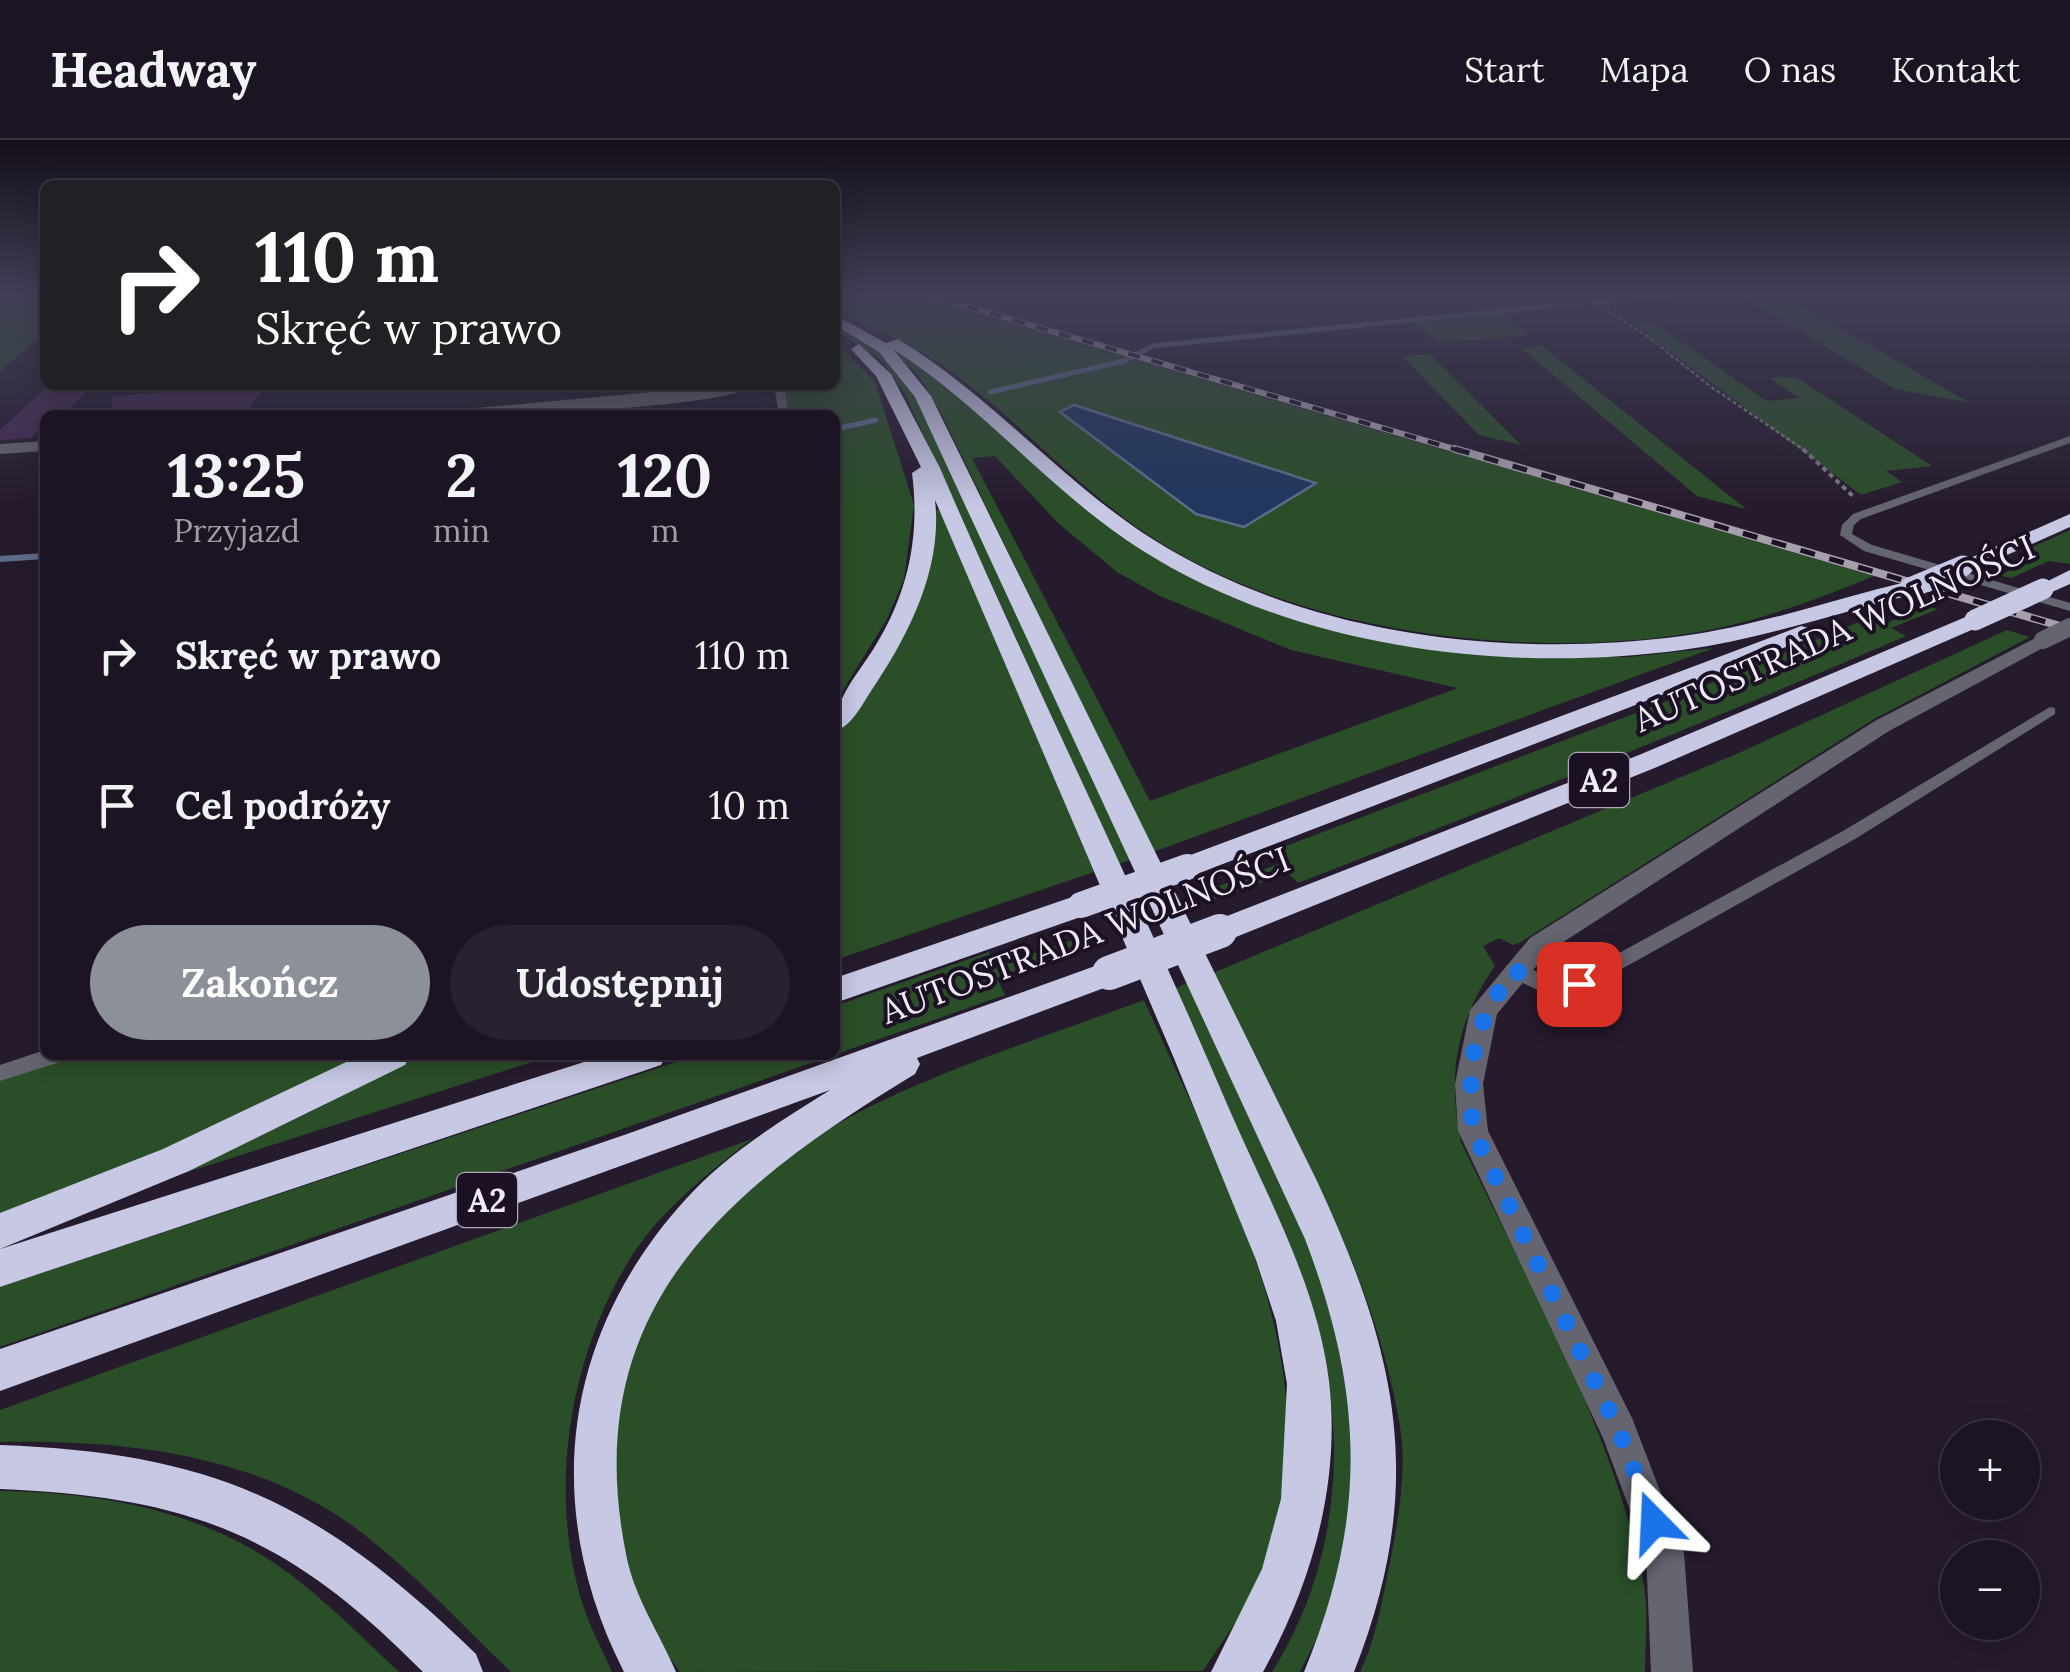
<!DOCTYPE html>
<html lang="pl">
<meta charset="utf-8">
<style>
:root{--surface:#1c1422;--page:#29212f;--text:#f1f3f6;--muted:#a09ea5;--line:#3a3340;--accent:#8c9099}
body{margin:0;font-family:Lora,serif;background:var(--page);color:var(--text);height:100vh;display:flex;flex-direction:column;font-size:38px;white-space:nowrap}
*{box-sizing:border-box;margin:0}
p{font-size:32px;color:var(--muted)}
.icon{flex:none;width:55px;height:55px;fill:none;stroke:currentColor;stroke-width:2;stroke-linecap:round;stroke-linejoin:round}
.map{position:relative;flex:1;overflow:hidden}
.panel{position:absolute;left:40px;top:270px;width:800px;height:650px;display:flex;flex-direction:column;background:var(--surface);border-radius:15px;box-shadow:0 5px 25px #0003,0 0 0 2px var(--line)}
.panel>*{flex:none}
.top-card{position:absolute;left:40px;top:40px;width:800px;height:210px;border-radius:15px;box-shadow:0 5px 25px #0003,0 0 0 2px var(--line);background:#202124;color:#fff;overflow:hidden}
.controls{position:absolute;left:1940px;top:1280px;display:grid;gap:20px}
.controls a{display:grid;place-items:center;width:100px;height:100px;border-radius:50%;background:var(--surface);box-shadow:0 5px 25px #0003,0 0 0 2px var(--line);font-size:50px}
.pin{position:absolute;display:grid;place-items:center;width:85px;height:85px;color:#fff;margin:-42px;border-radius:20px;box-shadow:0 5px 15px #0006}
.me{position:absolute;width:110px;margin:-55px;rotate:339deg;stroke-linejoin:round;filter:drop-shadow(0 0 8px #0008)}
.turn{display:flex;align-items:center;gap:35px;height:210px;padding:0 50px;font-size:45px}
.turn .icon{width:130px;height:130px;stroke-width:2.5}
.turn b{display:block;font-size:70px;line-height:85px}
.eta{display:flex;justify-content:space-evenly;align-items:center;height:170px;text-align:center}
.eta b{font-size:60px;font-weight:700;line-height:70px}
.button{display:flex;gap:20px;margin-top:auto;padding:20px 50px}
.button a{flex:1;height:115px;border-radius:60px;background:var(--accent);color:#fff;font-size:40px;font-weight:700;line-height:115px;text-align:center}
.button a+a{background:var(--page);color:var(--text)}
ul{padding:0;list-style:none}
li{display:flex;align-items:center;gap:30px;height:150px;padding:0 50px}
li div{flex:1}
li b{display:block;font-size:38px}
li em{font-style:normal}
header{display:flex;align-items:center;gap:60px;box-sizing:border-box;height:140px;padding:0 50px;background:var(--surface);border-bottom:2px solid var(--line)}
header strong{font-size:48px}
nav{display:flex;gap:55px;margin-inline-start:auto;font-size:35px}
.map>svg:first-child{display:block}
.green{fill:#2a4e28;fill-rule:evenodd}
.water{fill:#20375e;stroke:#5e6c8c;stroke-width:2.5}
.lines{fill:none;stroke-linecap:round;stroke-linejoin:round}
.stream-far1{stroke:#5e6c8c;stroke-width:5}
.stream{stroke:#5e6c8c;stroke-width:6}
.building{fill:#442b55}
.path-far1{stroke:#7e7585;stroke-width:2.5;stroke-dasharray:4 2.5;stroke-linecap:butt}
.path{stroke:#7e7585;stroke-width:4;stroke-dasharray:5 4;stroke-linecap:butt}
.lane{fill:#656570;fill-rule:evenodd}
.street{fill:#656570;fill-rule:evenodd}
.highway{fill:#c6c8e4;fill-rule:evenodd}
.rail-far1-casing{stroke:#a79fae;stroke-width:6}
.rail-casing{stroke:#a79fae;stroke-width:8}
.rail-far1{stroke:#1c1124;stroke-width:4;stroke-dasharray:12;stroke-linecap:butt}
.rail{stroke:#1c1124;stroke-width:5;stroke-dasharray:15;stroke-linecap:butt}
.street-bridge{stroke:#656570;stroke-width:18}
.highway-bridge-far2{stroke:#c6c8e4;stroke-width:21}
.highway-bridge-far1{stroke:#c6c8e4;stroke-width:26}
.highway-bridge{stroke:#c6c8e4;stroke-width:34}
.route{stroke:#1a73e8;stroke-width:18;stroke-dasharray:0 32.4}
.labels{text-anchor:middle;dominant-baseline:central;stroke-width:8;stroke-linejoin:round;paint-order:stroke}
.shield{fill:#1c1124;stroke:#b0a8b7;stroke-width:2.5}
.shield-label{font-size:32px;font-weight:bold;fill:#f0e9f6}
.street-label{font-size:35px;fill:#f0e9f6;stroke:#1c1124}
</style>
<header>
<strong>Headway</strong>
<nav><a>Start</a><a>Mapa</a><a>O nas</a><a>Kontakt</a></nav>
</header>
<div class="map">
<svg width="2070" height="1532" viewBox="0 0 2070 1532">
<rect width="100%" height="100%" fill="#261b2d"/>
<g class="green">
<polygon points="0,153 45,155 45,192 0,231"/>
<path d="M835,153H908L1874,436C1813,461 1752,484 1686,494C1511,520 1282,491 1135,386C1062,334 1001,261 924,214C896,197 866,185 835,173Z"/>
<polygon points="1738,153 1779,153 1970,263 1895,249"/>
<polygon points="1502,173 1529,195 1437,203 1413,182"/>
<polygon points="1654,182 1766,261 1799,258 1770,238 1796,237 1932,326 1886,331 1902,342 1861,355 1632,183"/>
<polygon points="835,184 875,206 913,250 1130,720 1119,724 905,254 881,220 835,190"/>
<polygon points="835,202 875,242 914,365 904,439 887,479 835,563 835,275 789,275 784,245 835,245"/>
<polygon points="1542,206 1746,369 1697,356 1521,208"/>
<path d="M899,210L945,243L1122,398L1224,453L1279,473L1519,517H1629L1714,508L1153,712L942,275L919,236L894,212ZM995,316L1058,383L1117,432L1160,456L1291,510L1458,548L1150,661L972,318Z"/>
<polygon points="1430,214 1521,305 1479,295 1402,216"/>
<polygon points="936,370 940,370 1094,732 835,820 835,597 855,572 935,397"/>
<polygon points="2070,390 2070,424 2049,421 2011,438 1999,435 2040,418 2026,410"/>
<path d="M1928,467L1938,469L1891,488L1906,496C1705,583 1502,664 1298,743L1288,733L1205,763L1200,753L1286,721L1278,709L1670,560L1866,479L1881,485Z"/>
<path d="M2007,490L2030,497L1874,579L1521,802L1513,805L1499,798L1483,806L1495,826C1456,881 1447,936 1461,1002C1528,1143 1612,1286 1643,1440C1649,1469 1645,1503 1645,1532H1360C1375,1501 1380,1471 1387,1438C1396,1391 1408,1335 1400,1287C1374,1126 1283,978 1213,833L1741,612Z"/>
<polygon points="1093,793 1097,803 997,838 1005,855 0,1207 0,1147 697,915 835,915 835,866 989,812 997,826"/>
<path d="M1187,843L1307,1102L1332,1168L1358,1320L1332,1468L1300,1532H1272C1340,1424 1350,1293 1312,1172C1299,1131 1278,1091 1262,1052C1233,984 1204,916 1176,848Z"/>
<path d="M1144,860C1224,1041 1346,1246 1256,1447C1242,1476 1220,1504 1203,1531L680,1532C669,1516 653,1500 645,1483C622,1437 620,1385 616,1335C612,1276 624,1220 651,1167C744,981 964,928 1144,860Z"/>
<polygon points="71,915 369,915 271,965 0,1076 0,938"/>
<polygon points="415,915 554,915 172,1037 310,972"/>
<path d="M752,999C707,1034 658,1072 628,1122C569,1220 548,1351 582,1462C589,1485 602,1509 612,1532H511C465,1488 421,1440 371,1400C268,1315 128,1299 0,1302V1270Z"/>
<path d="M0,1351C86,1352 176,1366 252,1409C308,1441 353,1489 399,1532H0Z"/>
</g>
<polygon class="water" points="1074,265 1316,343 1244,387 1196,374 1060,272"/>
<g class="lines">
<g class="stream-far1">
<polyline points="1596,162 1682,153"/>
<polyline points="990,252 1124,221 1153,206 1582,163"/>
<polyline points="835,289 876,280"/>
</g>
<polyline class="stream" points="0,419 45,416"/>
</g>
<g class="building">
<polygon points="50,245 94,245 63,275 45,275 45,284 31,298 0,300 0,290"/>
<polygon points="222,245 266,245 245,275 112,275 112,256 218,249"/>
</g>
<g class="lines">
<polyline class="path-far1" points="1579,153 1647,196 1710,246 1807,312"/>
<polyline class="path" points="1803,309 1855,358"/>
<g class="lane">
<polygon points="774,245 784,245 789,275 779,275"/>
<polygon points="2070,296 2070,303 1861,379 1854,385 1852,394 1872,405 2070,463 2070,471 1864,411 1840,395 1842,385 1853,374"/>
<path d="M2050,567L2055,568V574L1855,699L1575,855C1551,860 1528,845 1507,835L1505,830L1507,825L1514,823L1566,842L1843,691Z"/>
<polygon points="45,910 45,915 66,915 63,921 0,941 0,925"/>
</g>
<g class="street">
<path d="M728,245H756C717,270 493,275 437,275L444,271Z"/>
<polygon points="45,301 45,311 0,314 0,304"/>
<polygon points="2043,494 2053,500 2050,504 1889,591 1548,812 1497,874 1483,944 1488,991 1632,1278 1684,1413 1693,1532 1651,1532 1646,1413 1603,1298 1458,991 1455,944 1470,870 1530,798 1875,581"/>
</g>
<g class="highway">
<path d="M835,175L886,203L898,199C992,256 1062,342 1154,400C1307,496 1506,519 1682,496C1759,486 1834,459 1910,441L1921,448L1918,453C1840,472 1762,499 1682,510C1502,534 1295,508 1140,409C1050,352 983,266 893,209L931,256L1317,1041C1399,1217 1427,1346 1354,1532H1304C1368,1377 1364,1254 1305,1099L915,257L879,212L835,185Z"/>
<path d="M859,204L891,234L940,328C1032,542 1136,750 1227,964C1265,1053 1317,1143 1329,1241C1341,1343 1312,1443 1263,1532H1211L1262,1429L1281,1359L1287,1244L1276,1181L1256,1120L1173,916L935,360C943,429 908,496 871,551C862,565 851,587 835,591C835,555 859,534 877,503C909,450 920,394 912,333L921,327L876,236L851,209Z"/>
<polygon points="2070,374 2070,387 1971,431 1963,432 1952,426"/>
<polygon points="2070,430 2070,444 2043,456 2032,449"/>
<polygon points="1975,473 1986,480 1983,485 1657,627 1231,799 1209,799 1205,791 1209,783 1639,615"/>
<polygon points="1801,486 1809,488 1809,498 1197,734 1177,734 1173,727 1177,720"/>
<polygon points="1081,754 1092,757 1096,765 1092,773 835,863 835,838"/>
<path d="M1109,821L1120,824L1125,833L1120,842L917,918L920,924L915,934C727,1048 577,1168 626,1414C634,1457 659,1492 676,1532H624C541,1369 561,1197 685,1060C725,1015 779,982 830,950L0,1251V1209L627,994Z"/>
<polygon points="361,915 410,915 405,925 189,1031 0,1109 0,1073 163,1009"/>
<polygon points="606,915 666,915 661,925 0,1147 0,1109"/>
<path d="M0,1305C217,1313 321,1364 476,1514L483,1532H423C288,1395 190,1357 0,1349Z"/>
</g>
<defs>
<polyline id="rail-far1" points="921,153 1464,312"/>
<polyline id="rail" points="1455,309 2070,489"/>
</defs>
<use href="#rail-far1" class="rail-far1-casing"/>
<use href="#rail" class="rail-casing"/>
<use href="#rail-far1" class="rail-far1"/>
<use href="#rail" class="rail"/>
<polyline class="street-bridge" points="2043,500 2070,487"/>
<g class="highway-bridge-far2">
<polyline points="1910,448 1963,426"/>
<polyline points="1975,480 2043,449"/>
</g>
<polyline class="highway-bridge-far1" points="1081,765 1187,727"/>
<polyline class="highway-bridge" points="1109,833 1220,791"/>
</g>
<linearGradient id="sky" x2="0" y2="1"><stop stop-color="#150f19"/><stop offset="0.42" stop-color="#413f57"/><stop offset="1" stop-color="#413f57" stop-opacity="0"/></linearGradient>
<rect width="2070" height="368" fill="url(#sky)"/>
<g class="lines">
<path class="route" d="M1579,844C1556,856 1535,840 1514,830C1472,887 1467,921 1473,991L1619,1291L1654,1382"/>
</g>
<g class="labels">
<g class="shield">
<rect x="1569" y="613" width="60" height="54" rx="8"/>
<rect x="457" y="1033" width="60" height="54" rx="8"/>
</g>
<g class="shield-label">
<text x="1599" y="640">A2</text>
<text x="487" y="1060">A2</text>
</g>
<g class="street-label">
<text transform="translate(1834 493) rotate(-24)">AUTOSTRADA WOLNOŚCI</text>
<text transform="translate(1085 795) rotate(-21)">AUTOSTRADA WOLNOŚCI</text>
</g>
</g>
</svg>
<div class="controls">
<a>+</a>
<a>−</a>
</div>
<div class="pin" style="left:1579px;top:844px;background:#d93025"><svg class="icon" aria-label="arrive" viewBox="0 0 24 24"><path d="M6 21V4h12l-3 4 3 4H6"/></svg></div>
<svg class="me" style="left:1654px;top:1382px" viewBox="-20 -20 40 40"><path d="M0-17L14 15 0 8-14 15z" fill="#1a73e8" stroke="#fff" stroke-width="4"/></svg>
<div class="top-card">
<div class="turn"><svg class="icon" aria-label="right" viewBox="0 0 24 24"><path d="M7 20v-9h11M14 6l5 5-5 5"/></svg><div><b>110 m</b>Skręć w prawo</div></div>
</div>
<section class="panel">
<div class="eta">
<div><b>13:25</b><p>Przyjazd</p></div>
<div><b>2</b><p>min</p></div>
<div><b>120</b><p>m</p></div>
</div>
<ul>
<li><svg class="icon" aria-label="right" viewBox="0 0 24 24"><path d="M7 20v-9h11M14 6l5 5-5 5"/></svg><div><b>Skręć w prawo</b></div><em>110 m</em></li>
<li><svg class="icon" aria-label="arrive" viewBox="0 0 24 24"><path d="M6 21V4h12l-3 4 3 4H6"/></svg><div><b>Cel podróży</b></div><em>10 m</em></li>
</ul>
<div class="button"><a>Zakończ</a><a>Udostępnij</a></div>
</section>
</div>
